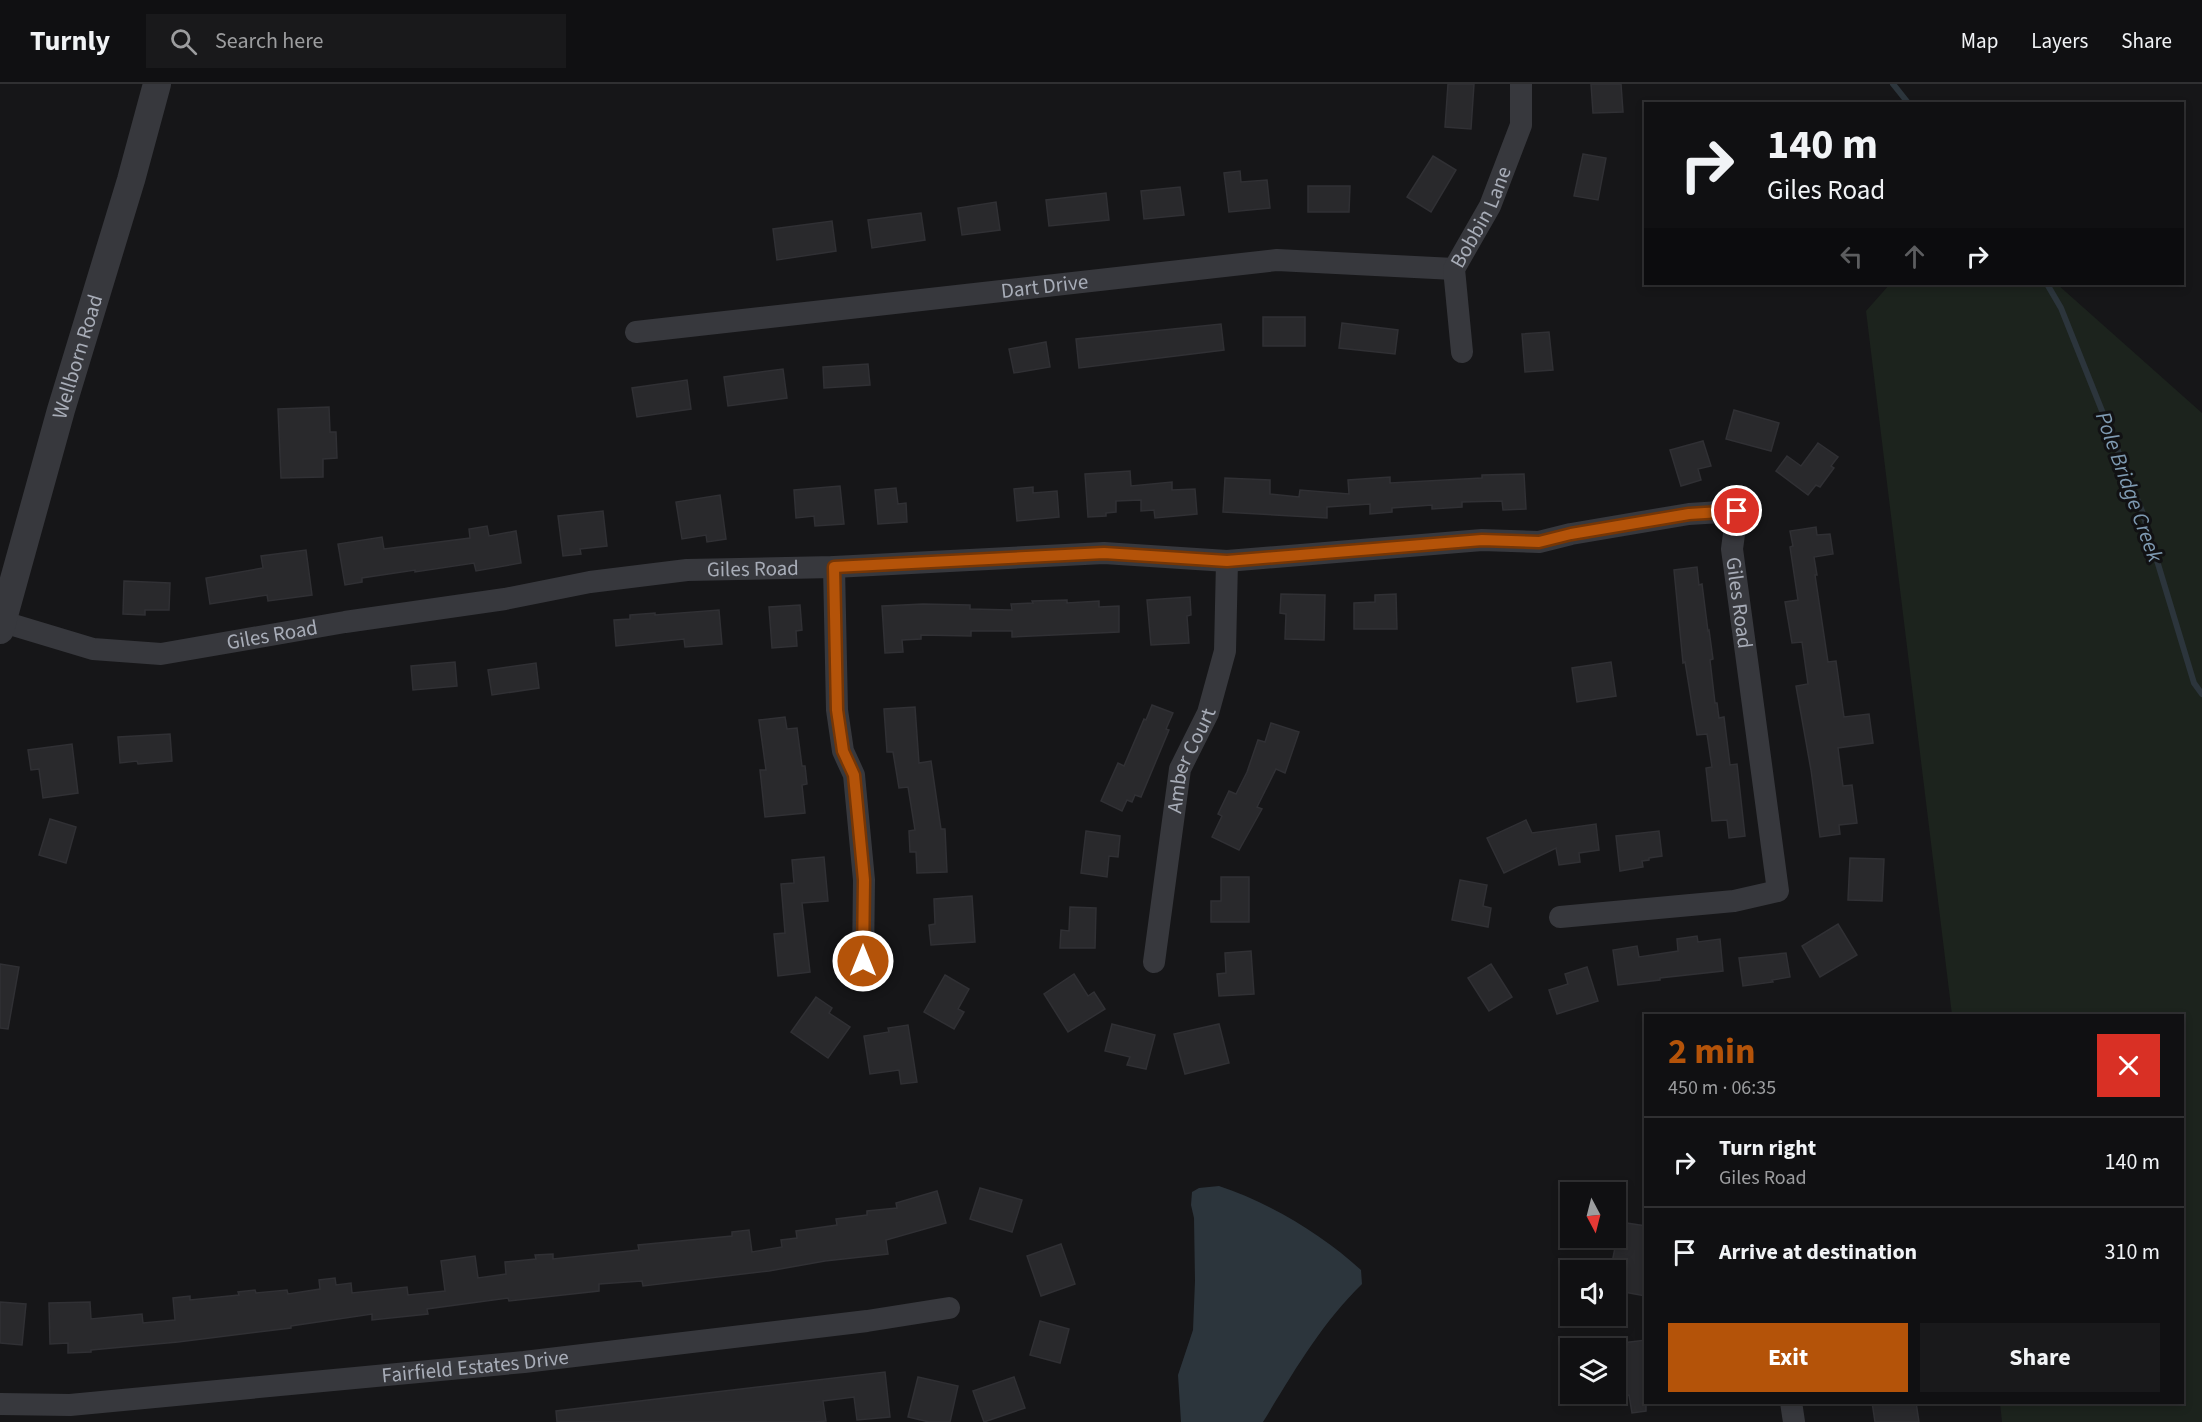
<!DOCTYPE html>
<meta charset="utf-8">
<style>
:root{--surface:#101012;--page:#19191b;--text:#f1f3f6;--muted:#9c9d9f;--line:#303032;--accent:#b45309}
body{margin:0;font-family:"Source Sans 3",sans-serif;background:var(--page);color:var(--text);height:100vh;display:flex;flex-direction:column;font-size:22px;white-space:nowrap}
*{box-sizing:border-box;margin:0}
p{font-size:20px;color:var(--muted)}
.icon{flex:none;width:33px;height:33px;fill:none;stroke:currentColor;stroke-width:2;stroke-linecap:round;stroke-linejoin:round}
.map{position:relative;flex:1;overflow:hidden}
.panel{position:absolute;left:1644px;top:930px;width:540px;height:390px;display:flex;flex-direction:column;background:var(--surface);border-radius:0px;box-shadow:0 3px 9px #0003,0 0 0 2px var(--line)}
.panel>*{flex:none}
.banner{position:absolute;left:1644px;top:18px;width:540px;height:183px;border-radius:0px;box-shadow:0 3px 9px #0003,0 0 0 2px var(--line);background:#101012;color:var(--text);overflow:hidden}
.needle{width:39px;rotate:173deg}
.controls{position:absolute;left:1560px;top:1098px;display:grid;gap:12px}
.controls a{display:grid;place-items:center;width:66px;height:66px;border-radius:0px;background:var(--surface);box-shadow:0 3px 9px #0003,0 0 0 2px var(--line);font-size:30px}
.pin{position:absolute;display:grid;place-items:center;width:51px;height:51px;color:#fff;margin:-26px;border:3px solid #fff;border-radius:50%;box-shadow:0 2px 6px #0007}
.me{position:absolute;width:66px;margin:-33px;rotate:0deg;stroke-linejoin:round;filter:drop-shadow(0 0 4px #0008)}
.turn{display:flex;align-items:center;gap:21px;height:126px;padding:0 24px;font-size:27px}
.turn .icon{width:78px;height:78px;stroke-width:2.5}
.turn b{display:block;font-size:42px;line-height:51px}
.lanes{display:flex;align-items:center;height:57px;padding:0 24px;background:#0003;justify-content:center;gap:30px;direction:ltr}
.lanes .off{opacity:.35}
.round{display:grid;place-items:center;flex:none;width:63px;height:63px;border-radius:0px;background:var(--page)}
.overview{display:flex;align-items:center;justify-content:space-between;height:102px;padding:0 24px}
h1{font-size:36px;font-weight:700;line-height:45px;color:var(--accent)}
.button{display:flex;gap:12px;margin-top:auto;padding:12px 24px}
.button a{flex:1;height:69px;border-radius:0px;background:var(--accent);color:#fff;font-size:24px;font-weight:700;line-height:69px;text-align:center}
.button a+a{background:var(--page);color:var(--text)}
ul{padding:0;list-style:none}
li{display:flex;align-items:center;gap:18px;height:90px;padding:0 24px;border-top:2px solid var(--line)}
li div{flex:1}
li b{display:block;font-size:22px}
li em{font-style:normal}
header{display:flex;align-items:center;gap:36px;box-sizing:border-box;height:84px;padding:0 30px;background:var(--surface);border-bottom:2px solid var(--line)}
header strong{font-size:28px}
nav{display:flex;gap:33px;margin-inline-start:auto;font-size:21px}
.search{width:420px;height:54px;background:var(--page);display:flex;align-items:center;gap:15px;box-sizing:border-box;padding:0 21px;border-radius:0px;color:var(--muted);font-size:22px}
.map>svg:first-child{display:block}
.green{fill:#1c231d}
.water{fill:#2c353c}
.lines{fill:none;stroke-linecap:round;stroke-linejoin:round}
.stream{stroke:#2c353c;stroke-width:6}
.building{fill:#29292c;stroke:#303034;stroke-width:1.5}
.minor{stroke:#37383d;stroke-width:22}
.tertiary{stroke:#37383d;stroke-width:28}
.route-casing{stroke:#753606;stroke-width:15}
.route{stroke:#b45309;stroke-width:10}
.labels{text-anchor:middle;dominant-baseline:central;stroke-width:6;stroke-linejoin:round;paint-order:stroke}
.street-label{font-size:21px;fill:#a8adb8;stroke:#111113}
.water-label{font-size:22px;font-style:italic;fill:#7f9bb3;stroke:#111113}
</style>
<header>
<strong>Turnly</strong>
<div class="search"><svg class="icon" aria-label="search" viewBox="0 0 24 24"><circle cx="10" cy="10" r="6"/><path d="M15 15l6 6"/></svg>Search here</div>
<nav><a>Map</a><a>Layers</a><a>Share</a></nav>
</header>
<div class="map">
<svg width="2202" height="1338" viewBox="0 0 2202 1338">
<rect width="100%" height="100%" fill="#161618"/>
<polygon class="green" points="1890,200 2057,200 2202,329 2202,1338 2002,1338 2000,1319 2182,1318 2182,932 1952,931 1866,227"/>
<path class="water" d="M1219,1102C1270,1119 1322,1150 1361,1186L1362,1200C1321,1240 1293,1289 1263,1338H1181L1178,1291L1193,1246L1195,1197L1194,1134L1191,1121L1192,1108L1199,1104Z"/>
<g class="lines">
<g class="stream">
<polyline points="1893,0 1909,20"/>
<polyline points="2047,200 2061,224 2142,427 2194,599 2202,610"/>
</g>
</g>
<g class="building">
<polygon points="1448,0 1474,0 1471,45 1445,43"/>
<polygon points="1591,0 1621,0 1623,28 1593,29"/>
<polygon points="1583,70 1606,74 1598,116 1574,112"/>
<polygon points="1433,72 1456,86 1431,128 1407,113"/>
<polygon points="1240,87 1241,98 1267,96 1270,124 1229,128 1224,89"/>
<polygon points="1308,102 1350,102 1349,128 1308,128"/>
<polygon points="1180,103 1184,131 1144,135 1141,107"/>
<polygon points="1106,109 1109,136 1049,142 1046,116"/>
<polygon points="996,118 1000,146 962,151 958,124"/>
<polygon points="921,129 925,156 872,164 868,136"/>
<polygon points="832,137 836,167 777,176 773,145"/>
<rect x="1263" y="233" width="42" height="29"/>
<polygon points="1342,239 1398,246 1395,270 1339,264"/>
<polygon points="1221,240 1224,266 1079,284 1076,255"/>
<polygon points="1549,248 1553,286 1525,288 1522,250"/>
<polygon points="1046,258 1050,283 1014,289 1009,265"/>
<polygon points="868,280 870,301 824,304 823,283"/>
<polygon points="783,285 787,314 728,322 724,293"/>
<polygon points="687,296 691,325 637,333 632,304"/>
<polygon points="329,323 330,348 336,348 337,374 323,375 323,393 281,394 278,325"/>
<polygon points="1734,326 1779,339 1771,367 1726,355"/>
<polygon points="1703,357 1711,382 1698,385 1701,396 1681,402 1670,366"/>
<polygon points="1818,359 1838,373 1831,382 1834,384 1820,403 1816,401 1808,411 1776,387 1787,372 1801,382"/>
<polygon points="1130,387 1131,402 1172,398 1172,406 1195,405 1197,430 1155,434 1154,426 1141,427 1141,416 1116,417 1116,428 1106,429 1106,432 1088,433 1085,390"/>
<polygon points="1524,390 1526,425 1503,426 1502,417 1462,418 1462,423 1432,425 1432,421 1392,424 1392,428 1370,430 1370,420 1327,423 1327,434 1223,428 1225,394 1270,396 1270,410 1299,413 1300,406 1349,410 1348,396 1390,393 1390,399 1482,394 1482,391"/>
<polygon points="840,402 844,440 815,442 814,432 796,434 794,406"/>
<polygon points="1033,403 1033,409 1057,407 1059,433 1017,437 1014,405"/>
<polygon points="896,404 898,420 906,419 907,438 878,440 875,406"/>
<polygon points="720,411 726,455 707,458 706,451 682,455 676,418"/>
<polygon points="603,427 607,462 580,465 581,470 563,472 558,432"/>
<polygon points="487,442 489,452 516,447 521,479 476,487 474,479 415,488 415,486 362,494 362,498 345,501 338,460 382,453 384,465 470,454 469,445"/>
<polygon points="1816,443 1817,451 1830,450 1833,470 1814,473 1817,491 1815,491 1828,578 1836,577 1844,633 1869,630 1873,659 1838,664 1843,702 1852,701 1857,739 1839,741 1840,750 1820,753 1811,686 1796,602 1808,600 1802,558 1792,559 1785,518 1798,516 1790,463 1793,462 1790,447"/>
<polygon points="306,466 312,511 268,517 267,511 210,520 206,494 263,484 261,472"/>
<polygon points="1697,483 1699,501 1702,500 1708,547 1709,546 1713,575 1710,576 1715,619 1717,619 1719,634 1724,633 1730,681 1737,680 1745,752 1729,754 1727,736 1712,737 1706,684 1712,683 1707,650 1697,651 1685,578 1683,579 1674,486"/>
<polygon points="124,497 170,499 169,526 145,526 145,531 123,530"/>
<polygon points="1281,510 1325,511 1324,556 1285,555 1286,530 1280,529"/>
<polygon points="1396,510 1397,545 1354,545 1354,519 1375,518 1375,511"/>
<polygon points="1190,513 1191,531 1187,532 1189,559 1151,561 1147,516"/>
<polygon points="1067,516 1067,519 1099,517 1099,523 1119,522 1119,548 1012,553 1012,547 971,547 971,552 921,551 921,555 902,556 903,568 885,569 882,522 923,520 970,521 970,525 1012,526 1011,520 1033,519 1032,517"/>
<polygon points="800,521 802,546 796,547 797,562 772,564 769,523"/>
<polygon points="719,526 722,560 685,563 684,555 616,562 614,536 630,535 630,531 655,529 655,531"/>
<polygon points="455,578 457,602 413,606 411,582"/>
<polygon points="1611,578 1616,612 1577,618 1572,584"/>
<polygon points="536,579 539,604 492,611 488,586"/>
<polygon points="1152,621 1173,629 1166,645 1169,646 1141,713 1135,711 1132,718 1127,716 1122,727 1101,717 1118,679 1124,682 1144,635 1146,636"/>
<polygon points="915,623 919,679 931,677 941,745 945,745 947,788 917,789 916,768 910,768 909,747 915,746 908,703 899,704 893,668 887,668 884,625"/>
<polygon points="785,633 787,645 797,644 802,682 805,682 807,700 802,701 805,729 765,733 760,686 766,686 759,636"/>
<polygon points="1271,639 1299,648 1285,689 1276,685 1257,723 1262,725 1239,766 1212,753 1222,732 1218,730 1229,707 1236,710 1247,688 1258,656 1265,658"/>
<polygon points="170,650 172,677 138,680 137,677 120,679 118,653"/>
<polygon points="72,660 78,709 43,714 39,685 31,686 28,666"/>
<polygon points="50,735 76,743 66,779 39,771"/>
<polygon points="1526,736 1532,749 1596,740 1599,766 1579,769 1580,778 1559,781 1556,764 1504,789 1487,754"/>
<polygon points="1086,747 1120,752 1118,773 1109,772 1107,793 1081,789"/>
<polygon points="1659,747 1662,772 1649,774 1649,776 1642,777 1643,783 1620,787 1616,752"/>
<polygon points="824,773 828,817 802,819 810,888 778,892 774,850 785,849 781,800 794,799 792,776"/>
<polygon points="1850,774 1884,775 1882,817 1848,816"/>
<polygon points="1221,793 1249,793 1249,838 1211,838 1211,817 1221,817"/>
<polygon points="1460,796 1487,801 1483,822 1491,824 1488,843 1452,836"/>
<polygon points="972,812 975,858 931,861 929,841 935,840 934,815"/>
<polygon points="1070,823 1096,824 1095,864 1060,864 1061,846 1069,847"/>
<polygon points="1838,840 1857,871 1820,893 1802,862"/>
<polygon points="1697,852 1698,858 1720,855 1723,887 1660,894 1660,896 1618,901 1613,866 1637,862 1639,873 1678,867 1677,855"/>
<polygon points="1251,867 1254,910 1219,912 1217,890 1226,889 1225,869"/>
<polygon points="1786,869 1790,893 1772,896 1773,898 1743,902 1739,874"/>
<polygon points="0,880 19,883 8,945 0,944"/>
<polygon points="1491,880 1512,913 1489,927 1468,894"/>
<polygon points="1587,883 1598,917 1557,930 1549,906 1568,900 1565,890"/>
<polygon points="1074,890 1088,912 1094,908 1105,925 1068,948 1044,910"/>
<polygon points="945,891 969,905 958,925 964,928 954,945 924,928"/>
<polygon points="816,913 832,924 829,929 850,943 828,974 791,948"/>
<polygon points="1112,940 1155,951 1146,985 1127,981 1130,973 1105,967"/>
<polygon points="1219,940 1229,979 1185,990 1174,950"/>
<polygon points="908,941 917,998 901,1000 899,986 870,990 864,952 889,948 888,944"/>
<polygon points="980,1104 1022,1116 1012,1148 970,1135"/>
<polygon points="937,1107 946,1139 886,1156 888,1170 825,1177 769,1187 643,1202 642,1197 599,1200 599,1207 509,1217 508,1214 427,1225 428,1230 372,1236 372,1230 291,1242 291,1244 178,1258 91,1266 91,1268 68,1269 68,1259 50,1260 49,1219 90,1218 91,1235 142,1230 143,1239 175,1236 173,1214 190,1212 190,1216 239,1211 238,1208 255,1206 256,1209 287,1206 288,1210 320,1205 319,1196 335,1194 336,1201 351,1199 352,1209 407,1203 408,1211 445,1207 441,1177 475,1172 478,1194 506,1190 505,1178 536,1175 535,1171 553,1170 553,1175 639,1166 638,1161 732,1152 732,1148 749,1146 752,1168 782,1163 781,1156 797,1154 796,1147 837,1141 836,1135 867,1131 867,1127 897,1124 896,1119"/>
<polygon points="1620,1138 1646,1142 1646,1212 1618,1207 1622,1187 1611,1184"/>
<polygon points="1061,1160 1075,1200 1041,1212 1027,1172"/>
<polygon points="0,1218 26,1220 22,1261 0,1259"/>
<polygon points="1040,1237 1069,1245 1060,1279 1030,1271"/>
<polygon points="1646,1256 1646,1327 1632,1329 1629,1311 1621,1312 1618,1298 1627,1297 1622,1259"/>
<polygon points="885,1288 890,1333 857,1336 854,1313 823,1317 826,1337 814,1338 557,1338 556,1327"/>
<polygon points="918,1293 958,1302 950,1338 929,1338 908,1333"/>
<polygon points="1014,1293 1025,1324 984,1338 973,1307"/>
<polygon points="1872,1318 1916,1318 1919,1338 1875,1338"/>
</g>
<g class="lines">
<g class="minor">
<path id="s1" d="M636,248L1277,176L1454,185"/>
<path id="s2" d="M1462,268L1454,185L1490,122L1521,41V0"/>
<polyline points="834,483 837,626 843,667 854,691 864,796 863,877"/>
<path id="s3" d="M0,537L93,565L161,570L345,538L505,515L590,498L687,486L834,483L1104,469L1227,477L1482,456L1539,458L1571,450L1689,430L1737,427L1732,465L1778,807L1734,817L1560,833"/>
<path id="s4" d="M1154,878L1180,685L1208,629L1225,567L1227,477"/>
<polyline points="1791,1318 1794,1338"/>
<path id="s5" d="M0,1320L70,1321L524,1278L867,1237L949,1224"/>
</g>
<path class="tertiary" id="s6" d="M0,546L61,326L131,96L157,0"/>
</g>
<g class="lines">
<defs>
<polyline id="route" points="863,877 864,796 854,691 843,667 837,626 834,483 1104,469 1227,477 1482,456 1539,458 1571,450 1689,430 1737,427"/>
</defs>
<use href="#route" class="route-casing"/>
<use href="#route" class="route"/>
</g>
<g class="labels">
<g class="street-label">
<text stroke="none"><textPath href="#s2" startOffset="142">Bobbin Lane</textPath></text>
<text stroke="none"><textPath href="#s1" startOffset="411">Dart Drive</textPath></text>
<text stroke="none"><textPath href="#s6" startOffset="284">Wellborn Road</textPath></text>
<text stroke="none"><textPath href="#s3" startOffset="764">Giles Road</textPath></text>
<text stroke="none"><textPath href="#s3" startOffset="1845">Giles Road</textPath></text>
<text stroke="none"><textPath href="#s3" startOffset="278">Giles Road</textPath></text>
<text stroke="none"><textPath href="#s4" startOffset="206">Amber Court</textPath></text>
<text stroke="none"><textPath href="#s5" startOffset="477">Fairfield Estates Drive</textPath></text>
</g>
<g class="water-label">
<text transform="translate(2129 403) rotate(70)">Pole Bridge Creek</text>
</g>
</g>
</svg>
<div class="controls">
<a><svg class="needle" viewBox="-14 -14 28 28"><path d="M0-13l5 13h-10z" fill="#e53935"/><path d="M0 13l5-13h-10z" fill="#9c9d9f"/></svg></a>
<a><svg class="icon" aria-label="sound" viewBox="0 0 24 24"><path d="M4 9h4l5-4v14l-5-4H4zM17 9q2 3 0 6"/></svg></a>
<a><svg class="icon" aria-label="layers" viewBox="0 0 24 24"><path d="M12 4l9 5-9 5-9-5zM3 14l9 5 9-5"/></svg></a>
</div>
<div class="pin" style="left:1737px;top:427px;background:#d93025"><svg class="icon" aria-label="arrive" viewBox="0 0 24 24"><path d="M6 21V4h12l-3 4 3 4H6"/></svg></div>
<svg class="me" style="left:863px;top:877px" viewBox="-20 -20 40 40"><circle r="17" fill="#b45309" stroke="#fff" stroke-width="3"/><path d="M0-11L8 9 0 5-8 9z" fill="#fff"/></svg>
<div class="banner">
<div class="turn"><svg class="icon" aria-label="right" viewBox="0 0 24 24"><path d="M7 20v-9h11M14 6l5 5-5 5"/></svg><div><b>140 m</b>Giles Road</div></div>
<div class="lanes"><svg class="icon off" aria-label="left" viewBox="0 0 24 24"><path d="M17 20v-9H6M10 6l-5 5 5 5"/></svg><svg class="icon off" aria-label="ahead" viewBox="0 0 24 24"><path d="M12 20V5M6 11l6-6 6 6"/></svg><svg class="icon" aria-label="right" viewBox="0 0 24 24"><path d="M7 20v-9h11M14 6l5 5-5 5"/></svg></div>
</div>
<section class="panel">
<div class="overview"><div><h1>2 min</h1><p>450 m · 06:35</p></div><a class="round" style="background:#d93025;color:#fff"><svg class="icon" aria-label="close" viewBox="0 0 24 24"><path d="M6 6l12 12M18 6L6 18"/></svg></a></div>
<ul>
<li><svg class="icon" aria-label="right" viewBox="0 0 24 24"><path d="M7 20v-9h11M14 6l5 5-5 5"/></svg><div><b>Turn right</b><p>Giles Road</p></div><em>140 m</em></li>
<li><svg class="icon" aria-label="arrive" viewBox="0 0 24 24"><path d="M6 21V4h12l-3 4 3 4H6"/></svg><div><b>Arrive at destination</b></div><em>310 m</em></li>
</ul>
<div class="button"><a>Exit</a><a>Share</a></div>
</section>
</div>
